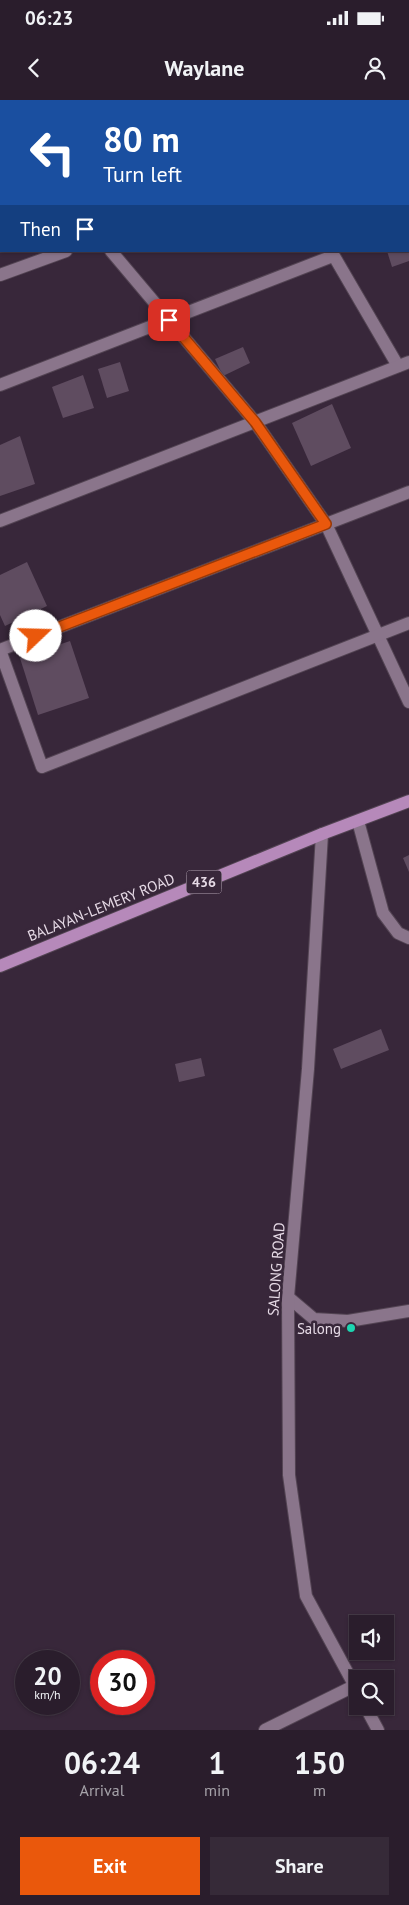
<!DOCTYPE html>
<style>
:root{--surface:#2a1d2c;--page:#362a38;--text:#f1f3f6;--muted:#a5a2a9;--line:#463b48;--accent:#ea580c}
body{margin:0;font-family:"PT Sans",sans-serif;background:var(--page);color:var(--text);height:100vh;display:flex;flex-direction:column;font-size:19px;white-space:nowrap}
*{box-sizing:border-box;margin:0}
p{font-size:16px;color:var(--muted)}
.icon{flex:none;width:28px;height:28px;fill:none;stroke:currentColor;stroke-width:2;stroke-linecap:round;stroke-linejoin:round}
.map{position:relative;height:1630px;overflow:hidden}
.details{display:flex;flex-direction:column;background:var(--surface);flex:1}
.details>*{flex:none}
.top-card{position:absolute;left:0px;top:0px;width:410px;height:152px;box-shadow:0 1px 4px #0004,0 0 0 1px var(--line);background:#1a4fa0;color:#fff;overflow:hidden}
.tools{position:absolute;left:349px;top:1515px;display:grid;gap:10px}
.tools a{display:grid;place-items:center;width:45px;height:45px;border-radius:0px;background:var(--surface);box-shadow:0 1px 4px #0004,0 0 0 1px var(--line);font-size:25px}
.speed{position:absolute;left:15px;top:1550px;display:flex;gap:10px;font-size:25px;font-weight:700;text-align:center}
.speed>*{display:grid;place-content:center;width:65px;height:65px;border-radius:50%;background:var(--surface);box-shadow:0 1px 4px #0004,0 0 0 1px var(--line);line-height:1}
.speed small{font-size:12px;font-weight:400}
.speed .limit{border:8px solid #d22;background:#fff;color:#111}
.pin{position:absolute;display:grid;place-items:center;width:42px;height:42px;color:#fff;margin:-21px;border-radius:10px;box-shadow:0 2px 8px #0006}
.me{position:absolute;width:55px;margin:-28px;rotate:69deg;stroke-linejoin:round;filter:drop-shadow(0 0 4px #0008)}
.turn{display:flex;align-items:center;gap:18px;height:105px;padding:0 20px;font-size:22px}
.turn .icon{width:65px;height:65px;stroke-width:2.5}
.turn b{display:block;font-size:35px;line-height:42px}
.then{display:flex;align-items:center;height:48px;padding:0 20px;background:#0003;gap:10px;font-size:19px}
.eta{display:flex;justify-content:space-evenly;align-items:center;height:85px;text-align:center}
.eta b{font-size:30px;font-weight:700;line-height:35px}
.button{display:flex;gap:10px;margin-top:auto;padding:10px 20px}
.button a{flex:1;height:58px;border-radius:0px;background:var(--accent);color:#fff;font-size:20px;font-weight:700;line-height:58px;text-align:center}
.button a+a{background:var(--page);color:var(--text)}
.status{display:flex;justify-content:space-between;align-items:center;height:35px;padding:0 25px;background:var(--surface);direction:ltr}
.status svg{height:14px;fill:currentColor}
header{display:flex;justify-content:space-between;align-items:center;height:65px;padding:0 20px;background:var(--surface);font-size:22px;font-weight:700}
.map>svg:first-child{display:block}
.building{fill:#5f4c60}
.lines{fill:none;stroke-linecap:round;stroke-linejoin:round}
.lane-casing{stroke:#534453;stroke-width:14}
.street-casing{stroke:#534453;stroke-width:14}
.primary-casing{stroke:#534453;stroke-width:14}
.lane{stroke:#8a758b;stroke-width:12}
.street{stroke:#8a758b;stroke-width:12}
.primary{stroke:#b689ba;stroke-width:12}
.route-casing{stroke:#983908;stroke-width:12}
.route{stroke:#ea580c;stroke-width:9}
.poi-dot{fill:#1cd5b1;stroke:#38273a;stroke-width:2}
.labels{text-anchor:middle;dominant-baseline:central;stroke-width:5;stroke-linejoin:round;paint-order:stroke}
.shield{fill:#38273a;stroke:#b2a4b2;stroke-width:1}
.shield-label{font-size:14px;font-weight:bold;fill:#e6dae6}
.street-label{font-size:15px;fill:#e6dae6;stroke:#38273a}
.poi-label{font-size:15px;fill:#e6dae6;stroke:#38273a;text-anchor:end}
</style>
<div class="status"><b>06:23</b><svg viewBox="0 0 49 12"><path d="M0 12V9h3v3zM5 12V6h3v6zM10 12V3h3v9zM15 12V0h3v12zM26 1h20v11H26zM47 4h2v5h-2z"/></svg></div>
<header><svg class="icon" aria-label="back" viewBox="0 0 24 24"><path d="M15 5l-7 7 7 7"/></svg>Waylane<svg class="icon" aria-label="person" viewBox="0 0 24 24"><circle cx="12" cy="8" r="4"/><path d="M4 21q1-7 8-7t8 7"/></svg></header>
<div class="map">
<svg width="409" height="1630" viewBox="0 0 409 1630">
<rect width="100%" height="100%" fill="#38273a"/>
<g class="building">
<polygon points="387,151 409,151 409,161 392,167"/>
<polygon points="243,247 250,263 223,276 215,259"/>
<polygon points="120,262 129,291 107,298 98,269"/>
<polygon points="83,275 94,308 63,318 52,287"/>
<polygon points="332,304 351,348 311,366 292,323"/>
<polygon points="20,336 35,384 0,396 0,345"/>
<polygon points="27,462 47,506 5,526 0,515 0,475"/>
<polygon points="70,541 89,598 38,615 20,558"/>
<polygon points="409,755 409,772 403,758"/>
<polygon points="381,929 389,950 341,969 333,949"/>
<polygon points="201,958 205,976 179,982 175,964"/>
</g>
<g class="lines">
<defs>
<g id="lane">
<polyline points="358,721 383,813 398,833 409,838"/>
<polyline points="288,1197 314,1219 348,1221 409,1211"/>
</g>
<g id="street">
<polyline points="364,0 365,1"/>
<polyline points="331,1 333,0"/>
<polyline points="111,151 255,322 326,424 409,602"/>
<polyline points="331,151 398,266"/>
<polyline points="0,175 66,151"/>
<polyline points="0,285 333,156"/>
<polyline points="0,421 409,262"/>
<polyline points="0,550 42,667 409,523"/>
<polyline points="0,550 409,392"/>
<polyline points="322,734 308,969 288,1197 289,1375 306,1496 358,1592"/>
<polyline points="365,1606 378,1630"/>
<polyline points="265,1630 354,1586"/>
</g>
<polyline id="primary" points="0,866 322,734 409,701"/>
</defs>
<use href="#lane" class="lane-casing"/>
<use href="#street" class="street-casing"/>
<use href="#primary" class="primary-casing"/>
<use href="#lane" class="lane"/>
<use href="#street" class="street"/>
<use href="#primary" class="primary"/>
</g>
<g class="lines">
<defs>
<polyline id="route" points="36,536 326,424 255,322 169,220"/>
</defs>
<use href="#route" class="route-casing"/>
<use href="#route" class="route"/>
</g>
<circle class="poi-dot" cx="351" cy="1228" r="5"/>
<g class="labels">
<rect class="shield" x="186.5" y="770.5" width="35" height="23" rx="4"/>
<g class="shield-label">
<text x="204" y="782">436</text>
</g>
<g class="street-label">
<text transform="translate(101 807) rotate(-22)">BALAYAN-LEMERY ROAD</text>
<text transform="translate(276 1169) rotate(-86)">SALONG ROAD</text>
</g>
<g class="poi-label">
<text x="341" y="1228">Salong</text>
</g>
</g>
</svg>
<div class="tools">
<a><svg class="icon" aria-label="sound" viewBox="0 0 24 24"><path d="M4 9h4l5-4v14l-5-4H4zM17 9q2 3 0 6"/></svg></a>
<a><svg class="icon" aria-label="search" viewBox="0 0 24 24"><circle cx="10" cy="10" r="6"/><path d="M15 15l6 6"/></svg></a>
</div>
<div class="speed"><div>20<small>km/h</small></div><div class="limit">30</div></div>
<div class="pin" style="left:169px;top:220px;background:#d93025"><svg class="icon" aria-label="arrive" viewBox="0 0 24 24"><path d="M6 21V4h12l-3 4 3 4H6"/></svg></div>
<svg class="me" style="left:36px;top:536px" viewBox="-20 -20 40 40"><circle r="19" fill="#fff"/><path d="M0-13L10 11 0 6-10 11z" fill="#ea580c"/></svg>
<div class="top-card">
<div class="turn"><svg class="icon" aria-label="left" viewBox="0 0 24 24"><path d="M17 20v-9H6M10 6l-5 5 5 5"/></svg><div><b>80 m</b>Turn left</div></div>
<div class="then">Then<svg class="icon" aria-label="arrive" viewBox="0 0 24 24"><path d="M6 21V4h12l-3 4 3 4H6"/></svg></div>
</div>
</div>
<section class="details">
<div class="eta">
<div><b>06:24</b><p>Arrival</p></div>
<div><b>1</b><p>min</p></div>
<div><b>150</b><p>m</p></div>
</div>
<div class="button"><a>Exit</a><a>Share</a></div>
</section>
